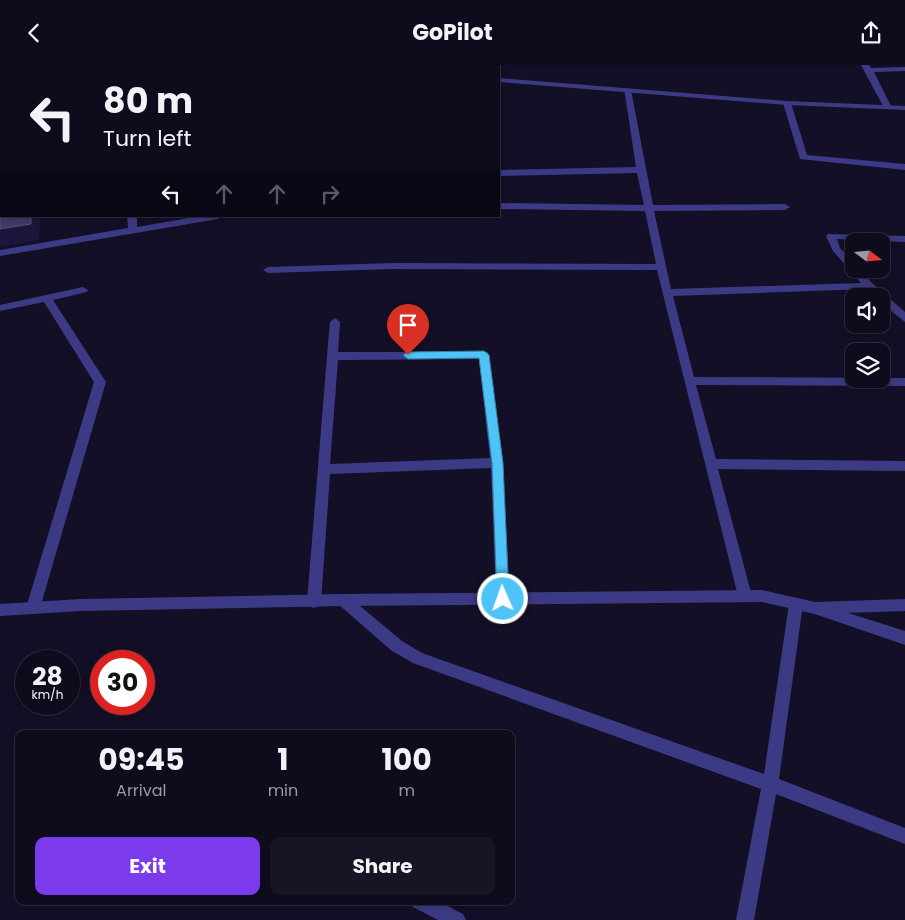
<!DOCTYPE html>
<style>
:root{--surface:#0e0b1c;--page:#171425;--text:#f1f3f6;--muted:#9b9ba3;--line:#2e2b3b;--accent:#7c3aed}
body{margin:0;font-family:Poppins,sans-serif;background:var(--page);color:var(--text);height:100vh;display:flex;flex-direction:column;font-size:19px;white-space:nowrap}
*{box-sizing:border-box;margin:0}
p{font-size:16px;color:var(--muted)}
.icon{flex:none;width:28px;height:28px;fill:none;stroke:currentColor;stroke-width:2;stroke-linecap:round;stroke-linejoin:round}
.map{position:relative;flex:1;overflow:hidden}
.side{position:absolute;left:15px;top:665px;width:500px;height:175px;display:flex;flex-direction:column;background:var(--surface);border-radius:10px;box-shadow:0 2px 12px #0003,0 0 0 1px var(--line)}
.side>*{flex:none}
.hud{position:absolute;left:0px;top:0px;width:500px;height:152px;box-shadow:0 2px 12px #0003,0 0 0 1px var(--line);background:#0e0b1c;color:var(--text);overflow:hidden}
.needle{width:32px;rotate:106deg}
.buttons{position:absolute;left:845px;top:168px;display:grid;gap:10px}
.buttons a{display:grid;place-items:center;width:45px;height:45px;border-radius:10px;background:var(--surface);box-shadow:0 2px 12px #0003,0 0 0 1px var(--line);font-size:25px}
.speed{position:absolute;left:15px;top:585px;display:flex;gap:10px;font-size:25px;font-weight:700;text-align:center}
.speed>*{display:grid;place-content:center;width:65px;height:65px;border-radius:50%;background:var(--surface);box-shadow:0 2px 12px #0003,0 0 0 1px var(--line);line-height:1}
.speed small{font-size:12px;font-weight:400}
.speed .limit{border:8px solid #d22;background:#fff;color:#111}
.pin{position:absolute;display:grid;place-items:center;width:42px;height:42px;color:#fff;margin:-51px -21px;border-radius:50% 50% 50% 0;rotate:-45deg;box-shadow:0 0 5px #0007}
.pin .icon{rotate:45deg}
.me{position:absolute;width:55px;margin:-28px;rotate:358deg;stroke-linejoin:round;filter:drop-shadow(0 0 4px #0008)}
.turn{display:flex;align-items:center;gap:18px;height:105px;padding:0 20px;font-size:22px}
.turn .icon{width:65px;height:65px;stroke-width:2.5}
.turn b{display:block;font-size:35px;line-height:42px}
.lanes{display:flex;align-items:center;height:48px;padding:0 20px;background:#0003;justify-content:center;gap:25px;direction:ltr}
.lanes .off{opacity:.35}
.eta{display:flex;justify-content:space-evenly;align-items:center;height:85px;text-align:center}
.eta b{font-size:30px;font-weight:700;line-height:35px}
.primary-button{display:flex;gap:10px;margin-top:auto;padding:10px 20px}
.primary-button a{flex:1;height:58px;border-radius:10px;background:var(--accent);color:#fff;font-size:20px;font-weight:700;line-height:58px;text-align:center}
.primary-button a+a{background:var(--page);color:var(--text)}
header{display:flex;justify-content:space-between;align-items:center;height:65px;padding:0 20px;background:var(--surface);font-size:22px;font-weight:700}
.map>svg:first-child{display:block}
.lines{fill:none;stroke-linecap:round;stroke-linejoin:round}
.service{fill:#3d3a85;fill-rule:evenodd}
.minor{fill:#3d3a85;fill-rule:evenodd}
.tertiary{fill:#3d3a85;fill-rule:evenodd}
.shaded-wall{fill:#1d163a}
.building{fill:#433a66;stroke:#5a527e}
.route{fill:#4fc3f7;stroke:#337fa1}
</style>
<header><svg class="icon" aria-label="back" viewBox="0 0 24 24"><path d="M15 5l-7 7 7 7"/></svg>GoPilot<svg class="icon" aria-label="share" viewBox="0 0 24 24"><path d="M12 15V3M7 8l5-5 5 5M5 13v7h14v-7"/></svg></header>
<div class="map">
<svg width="905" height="855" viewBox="0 0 905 855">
<rect width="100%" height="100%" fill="#130f26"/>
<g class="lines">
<polygon class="service" points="83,222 88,225 87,227 53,235 106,317 40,543 38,547 33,549 28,547 26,543 94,317 44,237 0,246 0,240"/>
<g class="minor">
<rect x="326" y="0" width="8" height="1"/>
<polygon points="861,0 869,0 871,3 905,2 905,6 874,7 891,41 890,43 883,41"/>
<polygon points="624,23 631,25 653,140 785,139 790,142 785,145 654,146 671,224 861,218 833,186 826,171 828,169 905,171 905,177 837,174 840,183 854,198 854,204 859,204 873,219 905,247 905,257 881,238 881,231 875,231 867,224 673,231 694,312 905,313 905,321 696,320 716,394 905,396 905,406 718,404 752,531 750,535 745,537 740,535 738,531 657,205 393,204 268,208 263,205 268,202 393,198 656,199 645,146 499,144 499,138 644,140 637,108 499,111 499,105 636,102"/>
<polygon points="784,36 791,38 807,90 905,99 905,105 800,94 783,38"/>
<polygon points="127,151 137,151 137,162 200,151 222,151 218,154 0,191 0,185 128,163"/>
<path d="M335,253L340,257L338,287H488L503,398L510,534L508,538L503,540L498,538L496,534L491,403L330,409L321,537L319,541L314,543L309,541L307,537L327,291L330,257ZM479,294L490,393L330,399L338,295Z"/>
<polygon points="343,529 348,531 402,576 422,588 764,709 789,539 791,535 796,533 801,535 803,539 779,714 905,763 905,779 776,729 754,855 736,855 761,724 413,598 392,586 338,539 336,535 338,531"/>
<polygon points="817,538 905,566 905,580 812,548 810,544 812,540"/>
<polygon points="410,836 438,836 463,849 466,855 438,855 413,842"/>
</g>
<g class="tertiary">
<polygon points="499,13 787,36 905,41 905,45 787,40 499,17"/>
<rect x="0" y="52" width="1" height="4"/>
<polygon points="762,525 815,537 905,534 905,546 815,549 762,537 343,541 81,546 0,551 0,539 81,534 343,529"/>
</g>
</g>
<polygon class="shaded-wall" points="31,151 40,151 39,175 0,182 0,164"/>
<polygon class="building" points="0,122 1,122 1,151 31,151 31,159 0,164"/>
<polygon class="route" points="484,286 489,290 503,398 509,534 508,538 503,540 499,538 497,534 492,398 479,293 408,294 403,290 408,287"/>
</svg>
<div class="buttons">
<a><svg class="needle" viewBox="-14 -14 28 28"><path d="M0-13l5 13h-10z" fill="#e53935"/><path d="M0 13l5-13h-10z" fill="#9b9ba3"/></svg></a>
<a><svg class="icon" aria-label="sound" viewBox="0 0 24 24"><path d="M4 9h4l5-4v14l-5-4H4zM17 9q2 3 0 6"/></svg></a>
<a><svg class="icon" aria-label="layers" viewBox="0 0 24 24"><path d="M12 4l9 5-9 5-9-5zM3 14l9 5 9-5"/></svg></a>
</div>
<div class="speed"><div>28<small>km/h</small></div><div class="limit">30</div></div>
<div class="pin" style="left:408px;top:290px;background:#d93025"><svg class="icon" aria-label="arrive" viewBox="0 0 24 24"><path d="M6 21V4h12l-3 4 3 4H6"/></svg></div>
<svg class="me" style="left:503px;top:534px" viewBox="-20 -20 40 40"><circle r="17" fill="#4fc3f7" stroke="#fff" stroke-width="3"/><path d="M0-11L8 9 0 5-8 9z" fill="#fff"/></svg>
<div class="hud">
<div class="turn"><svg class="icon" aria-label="left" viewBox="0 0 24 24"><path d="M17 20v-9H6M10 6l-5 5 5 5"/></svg><div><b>80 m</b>Turn left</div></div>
<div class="lanes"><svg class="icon" aria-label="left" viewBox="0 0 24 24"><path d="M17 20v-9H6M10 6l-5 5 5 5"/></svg><svg class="icon off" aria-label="ahead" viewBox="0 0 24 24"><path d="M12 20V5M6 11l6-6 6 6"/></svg><svg class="icon off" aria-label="ahead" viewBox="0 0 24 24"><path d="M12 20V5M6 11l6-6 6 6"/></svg><svg class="icon off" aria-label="right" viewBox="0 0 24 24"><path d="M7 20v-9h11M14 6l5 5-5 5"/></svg></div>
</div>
<section class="side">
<div class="eta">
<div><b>09:45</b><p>Arrival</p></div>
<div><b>1</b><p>min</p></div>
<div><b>100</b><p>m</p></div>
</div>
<div class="primary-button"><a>Exit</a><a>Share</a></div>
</section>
</div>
